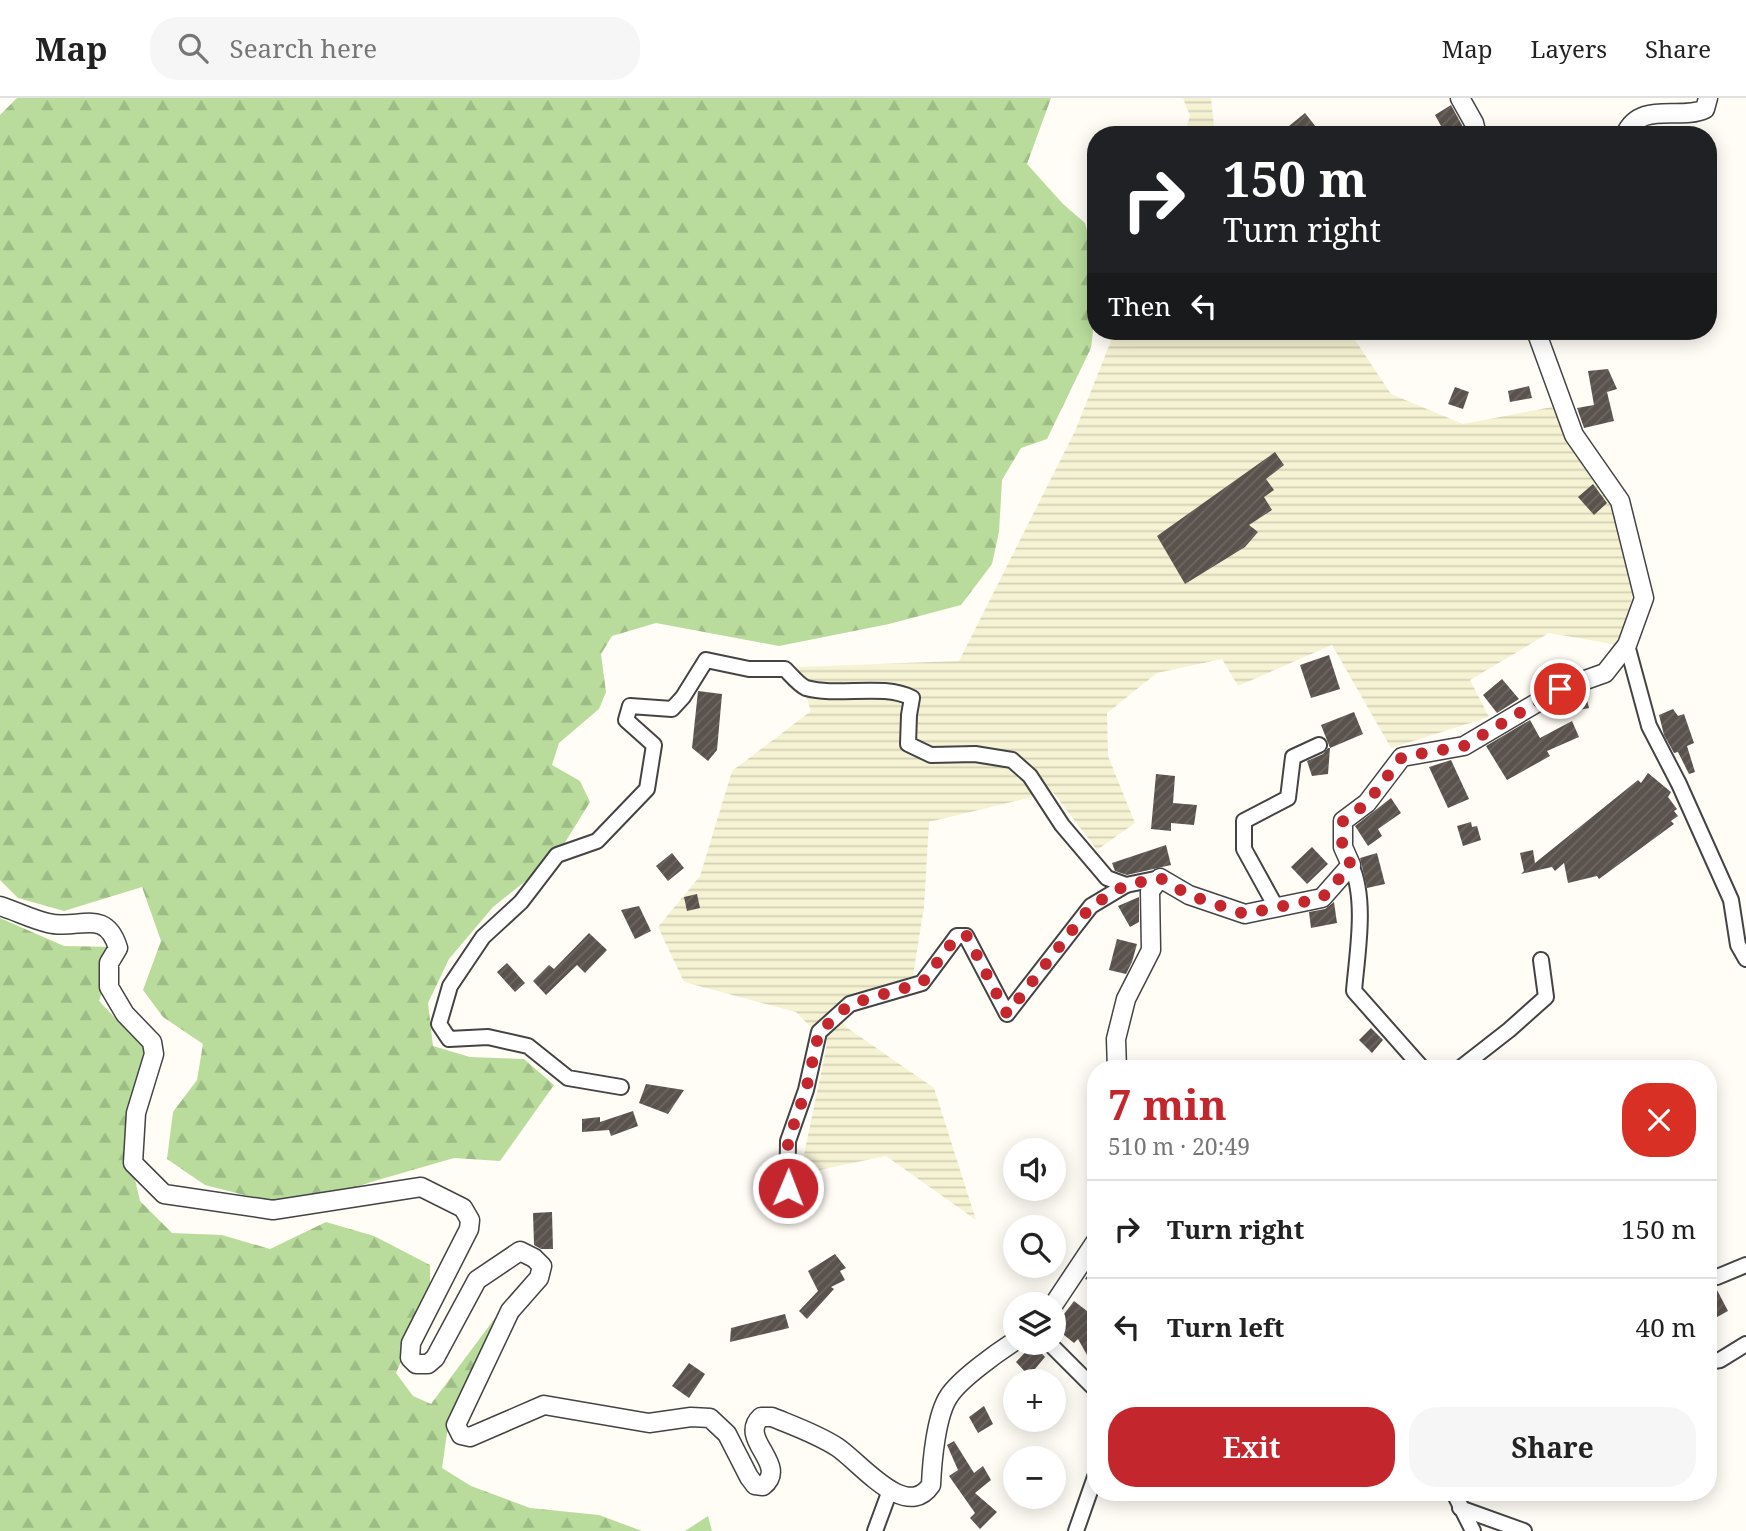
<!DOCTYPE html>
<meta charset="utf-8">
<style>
:root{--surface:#fff;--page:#f6f6f6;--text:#222;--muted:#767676;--line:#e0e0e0;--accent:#c4262e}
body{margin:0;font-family:"Noto Serif",serif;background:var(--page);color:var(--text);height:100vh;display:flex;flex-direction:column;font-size:26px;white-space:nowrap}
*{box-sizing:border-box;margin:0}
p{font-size:23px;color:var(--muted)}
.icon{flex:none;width:38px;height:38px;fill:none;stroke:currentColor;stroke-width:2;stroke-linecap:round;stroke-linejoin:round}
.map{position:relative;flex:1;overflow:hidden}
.details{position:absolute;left:1087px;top:962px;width:630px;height:441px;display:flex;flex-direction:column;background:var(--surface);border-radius:28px;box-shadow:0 4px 18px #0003}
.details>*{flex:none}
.hud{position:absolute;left:1087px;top:28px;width:630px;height:214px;border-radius:28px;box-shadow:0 4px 18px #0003;background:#202124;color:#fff;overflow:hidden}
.controls{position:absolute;left:1003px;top:1040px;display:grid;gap:14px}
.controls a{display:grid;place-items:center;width:63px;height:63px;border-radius:50%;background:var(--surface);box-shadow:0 4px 18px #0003;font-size:35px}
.pin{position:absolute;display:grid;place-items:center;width:60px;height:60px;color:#fff;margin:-30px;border:4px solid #fff;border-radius:50%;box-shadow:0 2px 7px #0007}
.me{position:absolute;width:77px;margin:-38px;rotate:1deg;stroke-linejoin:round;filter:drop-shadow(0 0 5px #0008)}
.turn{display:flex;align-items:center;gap:24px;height:147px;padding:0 21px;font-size:32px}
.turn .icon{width:91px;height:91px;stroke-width:2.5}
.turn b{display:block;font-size:49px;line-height:60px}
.then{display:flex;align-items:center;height:66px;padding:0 21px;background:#0003;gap:14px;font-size:26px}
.round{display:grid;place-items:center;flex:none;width:74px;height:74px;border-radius:28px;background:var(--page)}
.summary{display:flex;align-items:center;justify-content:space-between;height:119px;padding:0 21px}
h1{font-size:42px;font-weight:700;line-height:52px;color:var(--accent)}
.button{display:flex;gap:14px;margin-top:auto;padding:14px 21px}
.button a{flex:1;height:80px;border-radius:28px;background:var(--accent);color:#fff;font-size:28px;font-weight:700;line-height:80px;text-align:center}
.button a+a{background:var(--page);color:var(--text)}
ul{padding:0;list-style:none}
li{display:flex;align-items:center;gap:21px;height:98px;padding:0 21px;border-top:2px solid var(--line)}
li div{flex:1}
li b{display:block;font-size:26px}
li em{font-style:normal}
header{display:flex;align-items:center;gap:42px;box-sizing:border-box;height:98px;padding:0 35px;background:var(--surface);border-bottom:2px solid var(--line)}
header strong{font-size:33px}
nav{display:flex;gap:38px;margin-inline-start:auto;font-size:24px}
.search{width:490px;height:63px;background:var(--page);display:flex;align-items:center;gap:18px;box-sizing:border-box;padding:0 24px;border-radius:28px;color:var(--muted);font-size:26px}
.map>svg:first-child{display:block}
.farmland{fill:url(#farmland-rules)}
.forest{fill:url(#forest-firs)}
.building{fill:url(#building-hatch)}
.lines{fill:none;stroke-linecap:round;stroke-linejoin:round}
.minor-casing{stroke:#444;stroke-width:18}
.tertiary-casing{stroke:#444;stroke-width:21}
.minor{stroke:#fff;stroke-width:14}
.tertiary{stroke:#fff;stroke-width:18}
.route{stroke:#c4262e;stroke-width:12;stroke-dasharray:0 21.6}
</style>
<header>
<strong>Map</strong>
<div class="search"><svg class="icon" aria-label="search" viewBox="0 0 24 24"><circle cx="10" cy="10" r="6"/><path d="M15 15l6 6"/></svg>Search here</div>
<nav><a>Map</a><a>Layers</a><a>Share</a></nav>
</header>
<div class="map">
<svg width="1746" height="1433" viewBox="0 0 1746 1433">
<defs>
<pattern id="farmland-rules" width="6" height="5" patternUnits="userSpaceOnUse" patternTransform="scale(1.75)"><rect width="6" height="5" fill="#f6f3d4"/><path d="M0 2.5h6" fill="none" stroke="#d2cfb5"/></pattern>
<pattern id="forest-firs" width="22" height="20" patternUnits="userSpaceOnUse" patternTransform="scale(1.75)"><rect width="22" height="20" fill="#b9dc9c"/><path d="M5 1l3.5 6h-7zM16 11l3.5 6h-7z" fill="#9ebc85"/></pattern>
<pattern id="building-hatch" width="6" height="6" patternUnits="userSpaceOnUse" patternTransform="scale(1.75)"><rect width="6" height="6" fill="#5a524d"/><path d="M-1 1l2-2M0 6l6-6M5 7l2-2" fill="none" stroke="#6d6662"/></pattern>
</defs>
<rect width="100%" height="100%" fill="#fffdf5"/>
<g class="farmland">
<polygon points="1183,0 1211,0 1215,37 1184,37 1190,18"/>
<polygon points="1115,233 1349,233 1391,296 1463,326 1552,309 1567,340 1621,411 1633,497 1618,547 1549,535 1470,582 1489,619 1391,650 1332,547 1238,588 1222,561 1157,575 1107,615 1108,658 1135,725 1097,752 1053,694 929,724 924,809 913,878 863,894 833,909 846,929 934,990 976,1122 886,1058 800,1076 827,946 796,914 684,884 658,829 700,778 732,673 811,613 796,569 959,563 1075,333"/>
</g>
<g class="forest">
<polygon points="17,0 1051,0 1027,66 1063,106 1085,125 1095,161 1096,208 1091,250 1047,341 1021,350 1002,382 999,434 992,466 961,507 889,526 779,548 656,525 612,538 601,556 606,594 599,611 559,645 552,667 580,683 590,704 556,759 493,809 449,861 428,905 433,948 470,959 524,961 554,987 500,1063 454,1060 371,1084 296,1110 205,1087 167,1061 173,1014 197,982 203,946 163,919 143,892 161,843 142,789 64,813 18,800 0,782 0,17"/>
<polygon points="0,820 64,848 117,849 99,903 160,967 132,1014 130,1060 140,1103 172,1135 222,1137 270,1151 326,1124 374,1138 430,1167 430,1197 396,1275 413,1298 431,1306 495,1220 498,1234 447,1335 442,1370 471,1388 530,1410 599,1417 642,1433 0,1433"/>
<polygon points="708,1418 712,1433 685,1433"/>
</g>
<g class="building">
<polygon points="1451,7 1463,29 1465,37 1446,37 1435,17"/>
<polygon points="1305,15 1316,29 1307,37 1278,37"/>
<polygon points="1608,271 1617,291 1607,294 1614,323 1584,330 1577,310 1594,307 1588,273"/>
<polygon points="1529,288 1532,300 1510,304 1508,293"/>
<polygon points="1455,289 1469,294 1463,311 1448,306"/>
<polygon points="1275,354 1284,367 1266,381 1274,392 1264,399 1272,412 1249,427 1258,434 1245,449 1185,486 1157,438"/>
<polygon points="1593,386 1607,405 1594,417 1578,399"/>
<polygon points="1329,557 1340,591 1311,600 1300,567"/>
<polygon points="1502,581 1519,601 1497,615 1483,597"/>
<polygon points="698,593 722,596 717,652 708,663 692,650"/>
<polygon points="1585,594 1589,610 1569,614 1567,601"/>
<polygon points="1673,611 1678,618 1684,616 1694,645 1687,648 1695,674 1689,676 1678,654 1674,655 1664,637 1659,617"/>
<polygon points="1354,614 1363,636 1330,650 1321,627"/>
<polygon points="1530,622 1540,640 1572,623 1579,639 1547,653 1550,658 1507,682 1486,648"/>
<polygon points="1328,650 1330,650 1328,676 1312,678 1307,663 1323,656"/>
<polygon points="1451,662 1469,701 1448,710 1429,669"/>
<polygon points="1648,675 1671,694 1668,699 1677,711 1674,713 1678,718 1671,723 1674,726 1599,781 1597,778 1568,785 1564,765 1555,773 1552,769 1521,776 1524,773 1520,755 1533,752 1535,765 1638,682 1641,685"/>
<polygon points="1156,676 1175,678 1173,705 1197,707 1194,727 1171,725 1171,733 1151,731"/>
<polygon points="1391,700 1401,715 1378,731 1382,738 1368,748 1355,728"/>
<polygon points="1471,724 1472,729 1477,728 1481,742 1463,748 1457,728"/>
<polygon points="1166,747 1171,767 1127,777 1115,773 1112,765"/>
<polygon points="1312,749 1328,766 1307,786 1291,769"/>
<polygon points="672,755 684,770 668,783 656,768"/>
<polygon points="1377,755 1385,786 1367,790 1360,760"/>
<polygon points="697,796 700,810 687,813 684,799"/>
<polygon points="1139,799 1139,824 1130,829 1118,808"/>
<polygon points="1334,804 1337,825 1311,830 1309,814 1325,811"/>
<polygon points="639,808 651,833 635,841 621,812"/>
<polygon points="589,835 607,852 585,875 577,867 546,897 533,883 549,867 554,871"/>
<polygon points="1117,841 1137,846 1132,864 1126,876 1109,872"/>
<polygon points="507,865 525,885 515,894 497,874"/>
<polygon points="1371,930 1383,942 1372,955 1359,942"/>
<polygon points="646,986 684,992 668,1016 639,1005"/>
<polygon points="633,1013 638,1028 611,1038 609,1032 582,1034 582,1021 600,1019 600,1024"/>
<polygon points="552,1114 553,1151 541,1151 534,1147 533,1115"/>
<polygon points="835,1156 846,1170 840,1173 845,1182 831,1189 834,1191 807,1221 799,1213 818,1193 808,1173"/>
<polygon points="1096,1164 1096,1185 1085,1181"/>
<polygon points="1717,1192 1728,1213 1708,1224 1708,1196"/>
<polygon points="1074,1203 1096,1220 1096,1273 1078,1241 1074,1245 1054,1229"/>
<polygon points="785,1216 789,1230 730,1244 731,1230"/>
<polygon points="1033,1246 1045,1259 1029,1278 1016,1264"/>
<polygon points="689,1265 705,1276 689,1300 672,1288"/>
<polygon points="984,1308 993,1326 978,1335 969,1319"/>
<polygon points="954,1343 974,1375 983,1368 991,1382 975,1395 997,1414 980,1431 970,1420 975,1415 949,1378 958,1372 947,1347"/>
</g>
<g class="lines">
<defs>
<g id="minor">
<polyline points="1627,547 1649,628 1679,686 1731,802 1738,847 1746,861"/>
<path d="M1351,767C1367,801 1357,856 1354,893L1423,971"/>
<polyline points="1276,809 1244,751 1244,723 1288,700 1293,659 1319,647"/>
<polyline points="1459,971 1509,932 1546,899 1541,862"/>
<path d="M621,989L568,980L528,948L488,939L449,941L439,926L450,888L483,839L521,804L557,757L597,743L647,691L654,647L626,622L630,608L672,611L683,599L706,562L749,571H785C791,577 799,587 806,590C839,599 883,585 912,600L909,617L908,646L931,657L975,656L1012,662L1030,678L1062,727L1107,780L1126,787L1160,780"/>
<polyline points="787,1113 788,1043 806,992 819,934 850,906 922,885 957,838 966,838 1007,916 1091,808 1126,787"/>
<polyline points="1708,1178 1717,1179 1746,1167"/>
<polyline points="1048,1244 1096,1292"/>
<polyline points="1708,1264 1720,1262 1746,1246"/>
<polyline points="1454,1395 1473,1433"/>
<polyline points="1460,1410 1524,1433"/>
<polyline points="875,1433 889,1395"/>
<polyline points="1076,1433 1096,1376"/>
</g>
<g id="tertiary">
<polyline points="1460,0 1474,25 1477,37"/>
<path d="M1625,37C1640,2 1680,23 1705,11L1708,0"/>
<path d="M0,808C16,813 31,821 48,825C78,833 105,808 118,850L109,865V889L125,916L152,944L154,956L136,1015L133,1065L164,1096L273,1112L421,1089L463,1110L470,1122L469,1131L411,1245L410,1260L416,1266H428L435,1260L477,1182L520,1153L534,1160L542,1168L539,1180L510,1213L456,1327L461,1337L470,1339L544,1307L649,1325L691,1319L710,1320L727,1336L749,1379L755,1387L763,1388C790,1367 737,1341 761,1319H772C794,1328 817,1336 837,1349C860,1364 906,1424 931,1387C932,1364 936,1317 949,1298C960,1281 998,1254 1015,1243"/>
<polyline points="1117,971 1116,941 1126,901 1151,852 1150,793 1160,780 1189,797 1245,816 1322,800 1351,767 1343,749 1343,723 1367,705 1402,659 1464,648 1560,591 1605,575 1627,547 1644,500 1620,403 1574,337 1536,233"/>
<polyline points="1054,1206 1096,1143"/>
</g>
</defs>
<use href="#minor" class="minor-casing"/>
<use href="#tertiary" class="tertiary-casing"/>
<use href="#minor" class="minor"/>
<use href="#tertiary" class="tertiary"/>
</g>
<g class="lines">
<polyline class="route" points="788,1090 788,1043 806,992 819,934 850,906 922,885 957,838 967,838 1007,916 1091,808 1126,787 1160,780 1189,797 1245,816 1322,800 1351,767 1342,749 1343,723 1367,705 1402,659 1464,648 1560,591"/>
</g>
</svg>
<div class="controls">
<a><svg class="icon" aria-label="sound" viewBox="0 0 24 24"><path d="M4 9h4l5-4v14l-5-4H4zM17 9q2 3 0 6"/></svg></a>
<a><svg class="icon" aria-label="search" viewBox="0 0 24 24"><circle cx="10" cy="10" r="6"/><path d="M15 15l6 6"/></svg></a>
<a><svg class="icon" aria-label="layers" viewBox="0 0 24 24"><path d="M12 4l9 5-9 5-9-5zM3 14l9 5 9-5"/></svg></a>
<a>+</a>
<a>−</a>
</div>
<div class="pin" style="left:1560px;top:591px;background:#d93025"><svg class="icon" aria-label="arrive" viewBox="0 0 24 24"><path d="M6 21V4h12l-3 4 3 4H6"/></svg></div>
<svg class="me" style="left:788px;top:1090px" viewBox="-20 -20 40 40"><circle r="17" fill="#c4262e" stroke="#fff" stroke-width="3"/><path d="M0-11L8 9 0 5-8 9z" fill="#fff"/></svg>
<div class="hud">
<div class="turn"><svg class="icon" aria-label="right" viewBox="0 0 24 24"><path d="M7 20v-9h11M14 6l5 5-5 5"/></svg><div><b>150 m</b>Turn right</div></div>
<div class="then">Then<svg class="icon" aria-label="left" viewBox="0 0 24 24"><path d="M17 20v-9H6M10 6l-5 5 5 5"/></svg></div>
</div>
<section class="details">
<div class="summary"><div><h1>7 min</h1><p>510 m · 20:49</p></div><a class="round" style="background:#d93025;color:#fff"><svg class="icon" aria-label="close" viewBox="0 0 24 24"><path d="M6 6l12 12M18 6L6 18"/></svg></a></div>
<ul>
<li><svg class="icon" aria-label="right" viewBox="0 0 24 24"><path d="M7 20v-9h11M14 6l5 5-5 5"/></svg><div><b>Turn right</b></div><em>150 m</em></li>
<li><svg class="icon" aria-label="left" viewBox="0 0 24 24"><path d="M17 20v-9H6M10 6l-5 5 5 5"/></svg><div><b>Turn left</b></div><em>40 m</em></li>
</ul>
<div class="button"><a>Exit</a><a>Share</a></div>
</section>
</div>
